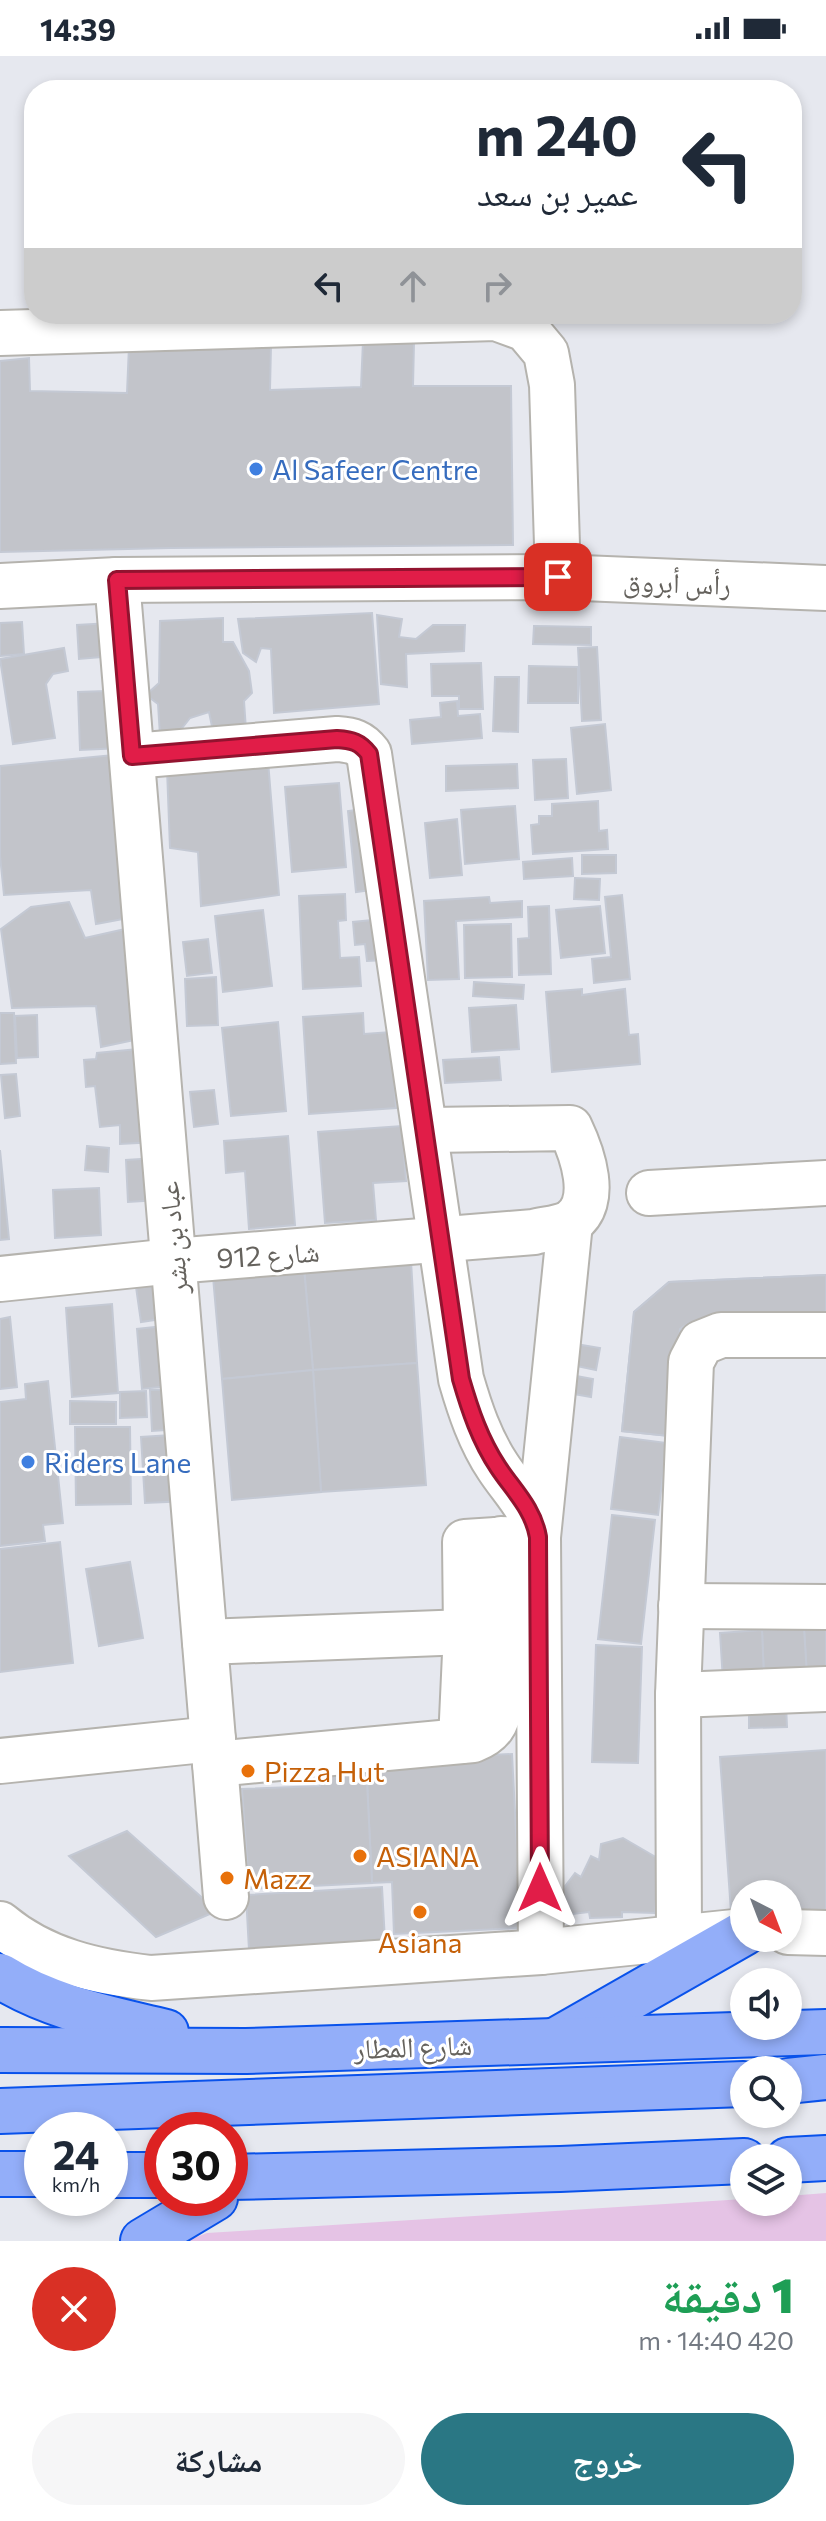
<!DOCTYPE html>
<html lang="ar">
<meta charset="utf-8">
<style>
:root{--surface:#fff;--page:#f6f6f7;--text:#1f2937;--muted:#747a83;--accent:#2a7784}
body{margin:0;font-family:Commissioner,"Noto Naskh Arabic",sans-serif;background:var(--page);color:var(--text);direction:rtl;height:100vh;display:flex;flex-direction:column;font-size:30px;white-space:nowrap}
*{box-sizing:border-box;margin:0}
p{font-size:26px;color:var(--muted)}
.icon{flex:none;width:44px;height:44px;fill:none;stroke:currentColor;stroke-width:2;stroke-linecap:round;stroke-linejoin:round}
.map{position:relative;height:2185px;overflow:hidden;direction:ltr}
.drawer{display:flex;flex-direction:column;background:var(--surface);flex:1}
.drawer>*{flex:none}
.hud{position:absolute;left:24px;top:24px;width:778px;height:244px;border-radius:32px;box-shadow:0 4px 12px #0003;direction:rtl;background:#fff;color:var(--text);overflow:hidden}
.needle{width:52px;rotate:138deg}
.fabs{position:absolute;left:730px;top:1824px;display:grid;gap:16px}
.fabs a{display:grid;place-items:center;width:72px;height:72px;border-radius:50%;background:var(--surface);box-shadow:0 4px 12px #0003;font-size:40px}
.speed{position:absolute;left:24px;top:2056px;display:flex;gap:16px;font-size:40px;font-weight:700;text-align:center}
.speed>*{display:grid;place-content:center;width:104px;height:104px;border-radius:50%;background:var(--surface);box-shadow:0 4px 12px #0003;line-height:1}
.speed small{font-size:20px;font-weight:400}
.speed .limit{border:12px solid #d22;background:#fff;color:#111}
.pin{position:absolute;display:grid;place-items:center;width:68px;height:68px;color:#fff;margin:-34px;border-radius:16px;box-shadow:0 4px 12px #0006}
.me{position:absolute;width:88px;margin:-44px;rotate:0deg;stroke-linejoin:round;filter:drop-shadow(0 0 6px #0008)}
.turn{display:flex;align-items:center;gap:28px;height:168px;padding:0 32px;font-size:36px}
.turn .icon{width:104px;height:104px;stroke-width:2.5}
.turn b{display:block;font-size:56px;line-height:68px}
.lanes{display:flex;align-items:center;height:76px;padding:0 32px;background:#0003;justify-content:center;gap:40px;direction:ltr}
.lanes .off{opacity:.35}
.round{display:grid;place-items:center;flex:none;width:84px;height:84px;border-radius:42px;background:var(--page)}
.headline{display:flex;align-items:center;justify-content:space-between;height:136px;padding:0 32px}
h1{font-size:48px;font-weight:800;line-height:60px;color:#1e9e55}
.action{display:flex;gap:16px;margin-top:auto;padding:16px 32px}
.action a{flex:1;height:92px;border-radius:48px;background:var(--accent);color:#fff;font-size:32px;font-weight:800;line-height:92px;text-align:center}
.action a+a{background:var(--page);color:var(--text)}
.status{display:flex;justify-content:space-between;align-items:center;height:56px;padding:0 40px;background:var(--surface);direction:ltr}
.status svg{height:22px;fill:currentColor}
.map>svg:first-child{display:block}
.green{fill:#e5c3e5}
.building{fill:#c2c4ca;stroke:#c4c9d4;stroke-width:2}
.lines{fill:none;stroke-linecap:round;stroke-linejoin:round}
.minor-casing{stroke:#b5b3ae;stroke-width:48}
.highway-casing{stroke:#0952eb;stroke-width:48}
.minor{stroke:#fff;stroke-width:44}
.highway{stroke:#93aef9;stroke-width:44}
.route-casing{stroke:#92132f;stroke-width:20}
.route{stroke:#e11d48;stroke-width:14}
.shop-dot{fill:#3f7fe0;stroke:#fff;stroke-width:3}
.food-dot{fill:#e8710a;stroke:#fff;stroke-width:3}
.labels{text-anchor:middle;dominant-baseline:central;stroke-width:6;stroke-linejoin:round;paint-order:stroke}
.shop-label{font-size:28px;fill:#366cbe;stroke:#fff;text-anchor:start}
.street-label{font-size:28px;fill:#65625d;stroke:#fff}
.food-label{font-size:28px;fill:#c56008;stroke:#fff;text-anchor:start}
</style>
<div class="status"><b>14:39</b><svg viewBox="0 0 49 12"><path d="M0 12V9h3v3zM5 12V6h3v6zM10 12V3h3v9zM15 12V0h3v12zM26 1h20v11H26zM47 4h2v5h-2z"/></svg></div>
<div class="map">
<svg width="826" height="2185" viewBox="0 0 826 2185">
<rect width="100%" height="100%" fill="#e6e8ef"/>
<polygon class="green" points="826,2137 826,2185 186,2185 207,2177 744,2143 744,2146 788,2146 788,2140"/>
<g class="building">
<polygon points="363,285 414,286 413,330 511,330 513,489 171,492 0,496 0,305 29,302 30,335 127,337 129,290 271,289 270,334 361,331"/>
<polygon points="372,557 379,648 274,657 271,593 261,592 256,606 243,597 238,563"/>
<polygon points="377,559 402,563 399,581 416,583 433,569 465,569 464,595 406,598 407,631 381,628"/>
<polygon points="223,562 223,586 233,586 249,615 252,637 244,645 246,674 214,680 209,656 190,662 175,681 160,679 158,648 146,639 159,627 160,565"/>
<polygon points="22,566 24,598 0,600 0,567"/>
<polygon points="110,567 113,600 79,603 77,569"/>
<polygon points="534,570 591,571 591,589 533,588"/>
<polygon points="597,591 601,664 582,665 578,592"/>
<polygon points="64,592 68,615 53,618 46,628 55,682 13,688 0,603"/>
<polygon points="481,607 483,653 459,653 459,640 432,640 431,608"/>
<polygon points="529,610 578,611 578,647 528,647"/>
<polygon points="495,621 519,621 518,676 493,675"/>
<polygon points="106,635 121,692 80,694 78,636"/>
<polygon points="457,645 458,660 480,658 482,682 412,688 410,664 441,661 440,647"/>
<polygon points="605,668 611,734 577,738 571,672"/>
<polygon points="113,699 134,861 96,868 91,834 4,839 0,800 0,710"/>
<polygon points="566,703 568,742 535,744 533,704"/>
<polygon points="268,705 279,839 201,850 198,796 170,792 167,713"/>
<polygon points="517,708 518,732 446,735 446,710"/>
<polygon points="339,727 346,811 292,816 285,731"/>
<polygon points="598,745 599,775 607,774 608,793 533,798 531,769 539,768 539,760 552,760 552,748"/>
<polygon points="515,750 519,803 465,808 461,754"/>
<polygon points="371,752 379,833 356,836 348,755"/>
<polygon points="457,763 462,819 430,822 425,767"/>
<polygon points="582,799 616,799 616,817 582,818"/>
<polygon points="572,802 573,820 524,823 523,806"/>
<polygon points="575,822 600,823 599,844 574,843"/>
<polygon points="345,838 346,864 338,865 340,902 359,901 361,930 303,933 299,840"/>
<polygon points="622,839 630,923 594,927 592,903 611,901 605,841"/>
<polygon points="489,841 490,847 522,845 522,861 456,865 459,923 428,924 424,845"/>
<polygon points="69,846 85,882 134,871 144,982 101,991 96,950 12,952 1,873 31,851"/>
<polygon points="549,850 551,918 519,919 518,883 529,882 528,851"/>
<polygon points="600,850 605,897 561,902 556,854"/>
<polygon points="263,854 272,930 223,936 215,860"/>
<polygon points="382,863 385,904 367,905 365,888 355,889 353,866"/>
<polygon points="511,868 512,921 465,922 464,869"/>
<polygon points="208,883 212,917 187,920 183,886"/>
<polygon points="216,921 218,969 187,970 185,923"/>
<polygon points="474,926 524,929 523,943 473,940"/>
<polygon points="582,933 582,939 625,933 629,979 638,978 640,1008 552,1016 546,936"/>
<polygon points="516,949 519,993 472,996 469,952"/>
<polygon points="0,957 14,957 16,1007 0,1008"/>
<polygon points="363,957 364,978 391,976 396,1052 309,1058 303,961"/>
<polygon points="37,959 38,1001 17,1002 15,960"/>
<polygon points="278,966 286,1055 231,1060 222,972"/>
<polygon points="148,992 157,1086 120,1088 120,1069 100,1071 95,1030 86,1031 84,1004 96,1003 97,997"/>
<polygon points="499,1001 501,1024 445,1027 443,1004"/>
<polygon points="16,1018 20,1060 5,1062 1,1019"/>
<polygon points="214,1034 218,1068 194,1071 190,1036"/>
<polygon points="402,1070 406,1125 373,1127 376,1164 325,1167 318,1076"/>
<polygon points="288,1080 295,1169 249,1173 245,1115 226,1117 224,1085"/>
<polygon points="87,1090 109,1092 108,1116 85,1114"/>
<polygon points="0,1094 9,1183 0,1184"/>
<polygon points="156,1102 159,1144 128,1146 126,1104"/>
<polygon points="99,1132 101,1179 55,1182 53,1134"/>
<polygon points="411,1205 417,1307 313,1314 304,1212"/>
<polygon points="304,1212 313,1314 222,1323 213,1221"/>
<polygon points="826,1219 826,1260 689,1267 680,1273 669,1380 622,1375 634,1256 669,1226"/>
<polygon points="826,1219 826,1260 689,1267 680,1273 669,1380 622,1375 634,1256 669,1226"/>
<polygon points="170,1220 175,1261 141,1266 135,1224"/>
<polygon points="112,1248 118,1337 72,1341 66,1252"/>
<polygon points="10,1261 17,1331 0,1333 0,1263"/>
<polygon points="173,1269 178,1329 142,1333 137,1273"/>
<polygon points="576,1288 600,1292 596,1314 572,1309"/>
<polygon points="417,1307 426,1429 321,1436 313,1314"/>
<polygon points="313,1314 321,1436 232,1444 222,1323"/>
<polygon points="571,1319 593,1323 591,1341 568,1337"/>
<polygon points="48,1325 63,1467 43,1469 45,1485 0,1490 0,1346 26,1343 25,1328"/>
<polygon points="180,1333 181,1373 152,1375 150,1334"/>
<polygon points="146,1335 147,1361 120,1362 120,1336"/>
<polygon points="70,1345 116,1346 116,1368 70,1368"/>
<polygon points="75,1371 130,1371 131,1448 76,1449"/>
<polygon points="187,1378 189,1445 145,1447 141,1381"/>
<polygon points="620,1381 667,1387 658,1459 611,1453"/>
<polygon points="612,1459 655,1464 641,1588 598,1583"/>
<polygon points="60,1486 73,1607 0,1616 0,1493"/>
<polygon points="130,1506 143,1582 99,1590 86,1513"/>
<polygon points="826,1570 826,1619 807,1620 804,1572"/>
<polygon points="804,1572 807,1620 764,1622 762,1574"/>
<polygon points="762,1574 764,1622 723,1625 720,1577"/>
<polygon points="596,1589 642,1591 638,1707 592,1706"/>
<polygon points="786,1648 787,1671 749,1672 749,1649"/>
<polygon points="826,1694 826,1863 788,1866 788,1838 744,1838 744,1869 732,1870 720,1701"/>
<polygon points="512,1698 521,1872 394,1878 392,1826 372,1827 366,1705"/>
<polygon points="366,1705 372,1827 249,1833 242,1733 320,1730 321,1709"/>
<polygon points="127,1775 217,1855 156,1881 69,1800"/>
<polygon points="623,1782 659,1803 655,1857 622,1856 622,1861 590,1862 589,1856 564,1859 558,1851 560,1837 575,1817 581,1821 591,1800 599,1804 601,1788"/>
<polygon points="382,1831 385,1885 249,1894 246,1839"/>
</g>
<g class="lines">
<defs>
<g id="minor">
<polyline points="0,277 496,262 526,273 546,297 552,329 558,521"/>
<polyline points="117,524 226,1841"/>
<polyline points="0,530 117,524 558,521 826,532"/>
<path d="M132,700L337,683C352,684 360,686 369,698L461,1323C470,1354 480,1384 498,1411C513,1434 533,1452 538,1481L541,1896"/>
<polyline points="649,1137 826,1127"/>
<path d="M0,1223L173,1205L534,1176C545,1173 562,1172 571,1166C600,1146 582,1097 570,1072L431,1074"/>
<polyline points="538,1481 570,1167"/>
<polyline points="681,1550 826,1551"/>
<polyline points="205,1586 466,1576"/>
<polyline points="678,1639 826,1633"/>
<polyline points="461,1685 466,1576 465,1486 528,1482"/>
<polyline points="0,1705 213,1683"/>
<path d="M215,1708L473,1684C491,1677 498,1667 500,1648L501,1483"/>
<path d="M0,1868C43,1904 96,1916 151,1922L541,1896L744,1875"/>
<polyline points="788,1876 826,1877"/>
<polyline points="679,1881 678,1639 691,1306 701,1287 721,1279 826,1279"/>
</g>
<g id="highway">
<path d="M0,1920C51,1952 109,1962 166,1976"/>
<polyline points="558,1983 744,1877"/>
<polyline points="0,1994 246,1995 826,1976"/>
<polyline points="788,2025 826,2021"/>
<polyline points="0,2055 744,2028"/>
<polyline points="788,2104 826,2102"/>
<polyline points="0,2118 42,2118"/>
<polyline points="110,2119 162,2119"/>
<polyline points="230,2121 560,2113 744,2105"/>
<polyline points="143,2185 215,2142"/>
</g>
</defs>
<use href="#minor" class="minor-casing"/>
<use href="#highway" class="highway-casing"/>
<use href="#minor" class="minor"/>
<use href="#highway" class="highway"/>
</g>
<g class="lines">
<defs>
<path id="route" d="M540,1832L538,1481C533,1452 513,1434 498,1411C480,1384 470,1354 461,1323L369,698C360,686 352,684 337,683L132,700L117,524L558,521"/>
</defs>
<use href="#route" class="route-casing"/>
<use href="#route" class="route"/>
</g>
<g class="shop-dot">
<circle cx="256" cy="413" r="8"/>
<circle cx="28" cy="1406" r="8"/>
</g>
<g class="food-dot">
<circle cx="248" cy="1715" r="8"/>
<circle cx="360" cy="1800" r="8"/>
<circle cx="227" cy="1822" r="8"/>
<circle cx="420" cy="1856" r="8"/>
</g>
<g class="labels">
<g class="shop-label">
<text x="272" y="413">Al Safeer Centre</text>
<text x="44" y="1406">Riders Lane</text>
</g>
<g class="street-label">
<text transform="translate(677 526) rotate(2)">رأس أبروق</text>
<text transform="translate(172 1182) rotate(-95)">عباد بن بشر</text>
<text transform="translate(268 1198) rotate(-4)">شارع 912</text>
<text transform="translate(413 1990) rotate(-2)">شارع المطار</text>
</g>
<g class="food-label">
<text x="264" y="1715">Pizza Hut</text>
<text x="376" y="1800">ASIANA</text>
<text x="243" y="1822">Mazz</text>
<text x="420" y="1886" text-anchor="middle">Asiana</text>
</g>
</g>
</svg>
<div class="fabs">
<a><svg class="needle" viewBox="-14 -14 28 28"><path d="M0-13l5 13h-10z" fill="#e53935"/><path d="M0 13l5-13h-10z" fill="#747a83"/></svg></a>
<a><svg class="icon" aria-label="sound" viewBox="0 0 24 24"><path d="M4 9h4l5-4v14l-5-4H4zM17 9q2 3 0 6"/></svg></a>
<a><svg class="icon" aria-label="search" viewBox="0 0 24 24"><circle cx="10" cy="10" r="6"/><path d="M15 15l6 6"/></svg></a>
<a><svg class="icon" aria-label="layers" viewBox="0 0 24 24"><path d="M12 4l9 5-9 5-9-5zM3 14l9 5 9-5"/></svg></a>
</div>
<div class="speed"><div>24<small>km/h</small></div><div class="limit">30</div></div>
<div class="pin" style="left:558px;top:521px;background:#d93025"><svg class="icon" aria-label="arrive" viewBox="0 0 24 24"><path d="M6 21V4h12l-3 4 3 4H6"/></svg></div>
<svg class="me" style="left:540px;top:1832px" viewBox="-20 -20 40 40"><path d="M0-17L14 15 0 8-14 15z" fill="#e11d48" stroke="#fff" stroke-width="4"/></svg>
<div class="hud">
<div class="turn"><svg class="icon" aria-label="left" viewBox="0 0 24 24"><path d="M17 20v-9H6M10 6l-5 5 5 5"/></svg><div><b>240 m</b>عمير بن سعد</div></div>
<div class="lanes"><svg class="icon" aria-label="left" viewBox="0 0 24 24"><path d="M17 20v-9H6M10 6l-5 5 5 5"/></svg><svg class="icon off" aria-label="ahead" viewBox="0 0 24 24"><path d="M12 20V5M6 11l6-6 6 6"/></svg><svg class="icon off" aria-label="right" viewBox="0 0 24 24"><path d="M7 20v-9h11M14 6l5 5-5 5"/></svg></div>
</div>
</div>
<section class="drawer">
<div class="headline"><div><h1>1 دقيقة</h1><p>420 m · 14:40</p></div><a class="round" style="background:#d93025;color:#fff"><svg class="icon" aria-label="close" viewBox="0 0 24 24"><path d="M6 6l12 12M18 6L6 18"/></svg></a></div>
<div class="action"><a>خروج</a><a>مشاركة</a></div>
</section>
